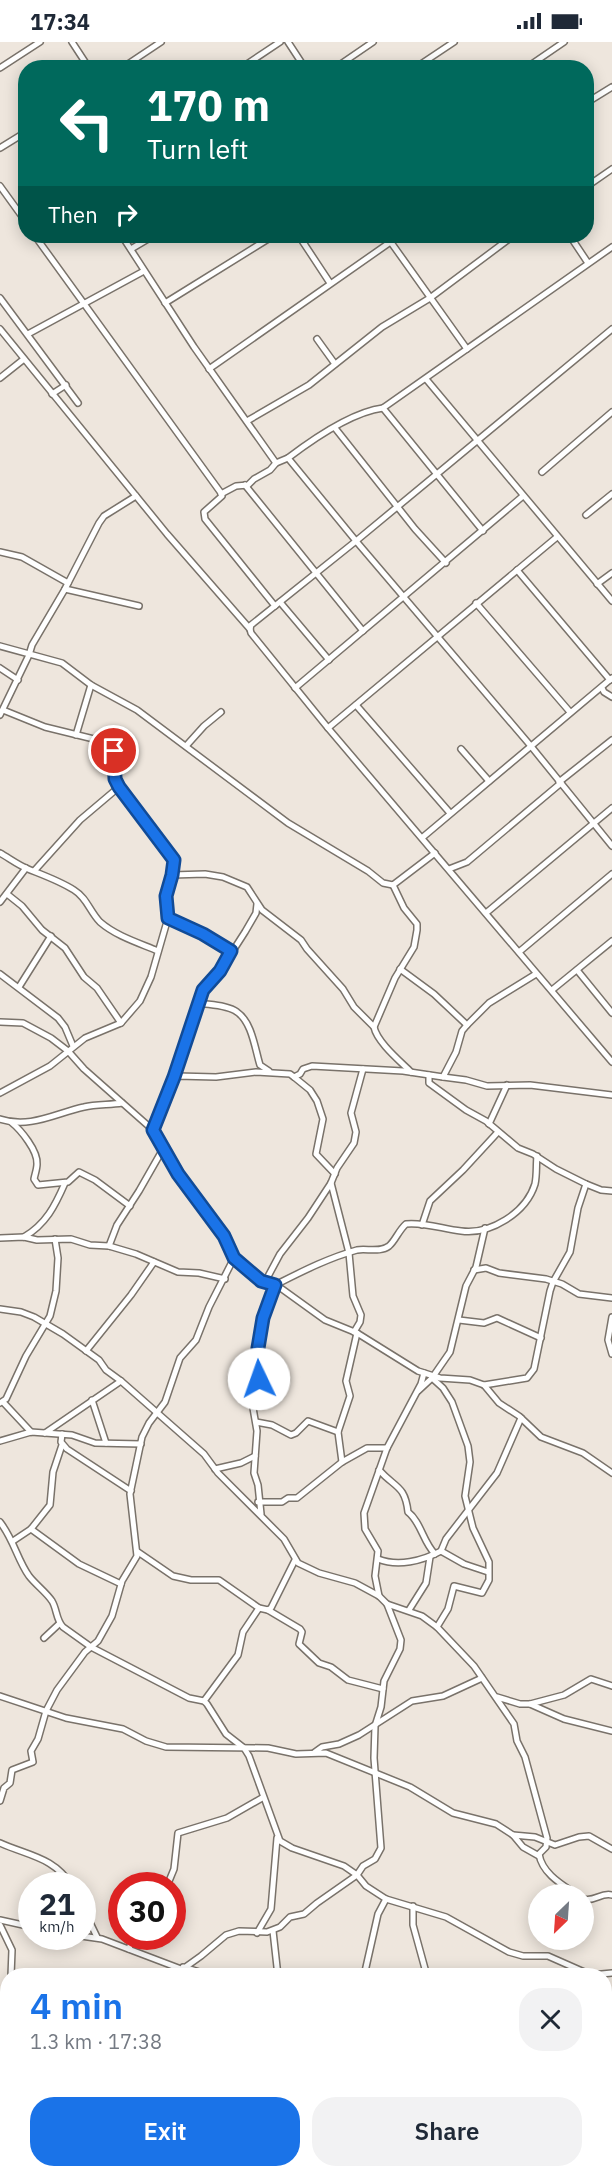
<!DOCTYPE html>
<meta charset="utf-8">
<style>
:root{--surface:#fff;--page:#f2f2f3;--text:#1f2937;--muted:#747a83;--accent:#1a73e8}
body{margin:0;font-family:"IBM Plex Sans",sans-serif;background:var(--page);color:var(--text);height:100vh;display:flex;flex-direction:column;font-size:22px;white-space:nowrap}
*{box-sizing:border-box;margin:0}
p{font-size:20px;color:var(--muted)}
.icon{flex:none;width:33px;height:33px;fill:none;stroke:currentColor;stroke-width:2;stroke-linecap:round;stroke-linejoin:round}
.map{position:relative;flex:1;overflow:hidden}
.sheet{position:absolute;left:0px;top:1926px;width:612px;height:210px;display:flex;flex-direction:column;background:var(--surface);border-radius:24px 24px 0 0;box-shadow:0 3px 15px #0003}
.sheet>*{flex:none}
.top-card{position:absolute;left:18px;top:18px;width:576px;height:183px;border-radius:24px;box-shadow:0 3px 15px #0003;background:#00695c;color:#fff;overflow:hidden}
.needle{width:39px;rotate:205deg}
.fabs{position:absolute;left:528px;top:1842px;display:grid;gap:12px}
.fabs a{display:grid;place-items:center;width:66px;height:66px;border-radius:50%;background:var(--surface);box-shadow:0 3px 15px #0003;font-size:30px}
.speed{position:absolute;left:18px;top:1830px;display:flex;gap:12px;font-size:30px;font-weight:700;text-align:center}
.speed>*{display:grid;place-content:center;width:78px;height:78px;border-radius:50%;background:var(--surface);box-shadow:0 3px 15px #0003;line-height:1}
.speed small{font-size:15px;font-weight:400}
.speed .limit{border:9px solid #d22;background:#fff;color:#111}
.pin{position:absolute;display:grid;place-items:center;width:51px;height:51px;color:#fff;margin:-26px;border:3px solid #fff;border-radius:50%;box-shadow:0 2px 6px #0007}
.me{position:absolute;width:66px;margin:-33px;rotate:357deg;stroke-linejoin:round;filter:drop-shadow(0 0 4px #0008)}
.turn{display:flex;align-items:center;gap:21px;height:126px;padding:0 30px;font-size:27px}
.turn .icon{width:78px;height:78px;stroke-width:2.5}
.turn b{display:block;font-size:42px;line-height:51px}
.then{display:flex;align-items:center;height:57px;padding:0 30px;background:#0003;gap:12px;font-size:22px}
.round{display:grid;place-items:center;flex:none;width:63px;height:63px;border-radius:24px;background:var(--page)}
.overview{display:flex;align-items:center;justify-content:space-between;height:102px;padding:0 30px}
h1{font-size:36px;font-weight:600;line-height:45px;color:var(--accent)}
.cta{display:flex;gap:12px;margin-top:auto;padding:12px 30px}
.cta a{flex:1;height:69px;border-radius:24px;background:var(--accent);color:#fff;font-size:24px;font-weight:600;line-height:69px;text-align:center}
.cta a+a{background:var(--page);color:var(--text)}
.status{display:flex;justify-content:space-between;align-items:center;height:42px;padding:0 30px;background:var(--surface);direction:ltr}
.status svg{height:16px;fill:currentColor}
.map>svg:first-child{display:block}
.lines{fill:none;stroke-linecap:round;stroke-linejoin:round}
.minor-casing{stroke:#79726a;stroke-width:8}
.minor{stroke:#fff;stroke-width:5}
.route-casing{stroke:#114b97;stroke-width:15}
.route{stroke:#1a73e8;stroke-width:10}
</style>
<div class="status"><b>17:34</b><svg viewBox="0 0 49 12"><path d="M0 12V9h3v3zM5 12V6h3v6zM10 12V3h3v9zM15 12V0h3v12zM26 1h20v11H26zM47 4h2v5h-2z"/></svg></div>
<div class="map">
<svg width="612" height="2136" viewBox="0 0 612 2136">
<rect width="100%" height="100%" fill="#eee6dd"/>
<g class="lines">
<defs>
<g id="minor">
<polyline points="72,0 89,26"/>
<polyline points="288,0 305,26"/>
<polyline points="0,26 40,0"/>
<polyline points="122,26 161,0"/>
<polyline points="241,26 280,0"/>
<polyline points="335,26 373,0"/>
<polyline points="415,26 454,0"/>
<polyline points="526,26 564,0"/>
<polyline points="586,61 612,45"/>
<polyline points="0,106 26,90"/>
<polyline points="0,144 26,180"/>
<polyline points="586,145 612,127"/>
<polyline points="35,194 221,451 222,454 204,470 205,477 275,564"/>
<polyline points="122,194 194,305 276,421 288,416 356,499 530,703 612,804"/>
<polyline points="299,194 330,241"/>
<polyline points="570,194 588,221"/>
<polyline points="390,199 467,307"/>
<polyline points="131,207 153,194"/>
<polyline points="0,256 78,361"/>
<polyline points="165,261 273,194"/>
<polyline points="0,287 167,492 250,587 251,591 328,686 612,1020"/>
<polyline points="28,292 144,229"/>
<polyline points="317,297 335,322"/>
<polyline points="209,327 399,194"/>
<polyline points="0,336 24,317"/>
<polyline points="426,337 612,559"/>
<polyline points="52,352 66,343"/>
<polyline points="383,366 483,489"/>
<polyline points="247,379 309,343 382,285 430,256 513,194"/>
<polyline points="335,386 415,487 446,521"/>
<path d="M288,416C313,397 352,370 383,366L612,205"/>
<polyline points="542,430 612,370"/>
<polyline points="245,443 363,589"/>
<polyline points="221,452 236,444 248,443 254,437 270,428 276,421"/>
<polyline points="586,473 612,452"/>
<polyline points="0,510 22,515 68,541"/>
<polyline points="517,528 610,638"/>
<polyline points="597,542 612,531"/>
<polyline points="65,547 139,564"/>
<polyline points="280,560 329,618"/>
<polyline points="476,561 570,670"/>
<polyline points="250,587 251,583 356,499 612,287"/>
<polyline points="0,604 62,621 91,643 137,668 288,781 368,829 383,841 393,843 435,811"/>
<polyline points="0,626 18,638"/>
<polyline points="295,646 523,454"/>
<polyline points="602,646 604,650 612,655"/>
<polyline points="356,663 450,771"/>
<polyline points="0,673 29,613 32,603 65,547 99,481 104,474 136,454"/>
<polyline points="328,686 557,495"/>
<polyline points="76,693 91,643"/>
<polyline points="186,704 204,684 221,670"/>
<polyline points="461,707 489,739"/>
<polyline points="559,740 612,698"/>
<polyline points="423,795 612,636"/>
<path d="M0,811C9,816 18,823 28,827C43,833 60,839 74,848C87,856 90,870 100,880C116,894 139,901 158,909"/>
<polyline points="449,827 467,820 561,741"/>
<polyline points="35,828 80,778 119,745"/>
<polyline points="172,833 205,832 223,835 247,845 262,868 301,898 307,907 343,947 354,965 374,985"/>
<path d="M393,843L404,866L417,882V888L414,905L395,936L374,985C377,1000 400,1019 411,1030"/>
<polyline points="7,852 22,864 42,888 65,906 84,935 97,946 121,981"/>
<polyline points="0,860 26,826"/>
<polyline points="486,871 612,766"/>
<polyline points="168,876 203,892 231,909"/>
<polyline points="519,910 612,832"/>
<polyline points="400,927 434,952 467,983"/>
<polyline points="577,928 612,971"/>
<polyline points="0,932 58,976 65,985 73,1004"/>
<polyline points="19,945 51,894"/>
<polyline points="552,948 612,899"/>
<path d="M199,961C210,963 228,963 237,970C252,980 255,1007 260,1023L269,1029"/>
<polyline points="0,980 23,981 51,996 68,1009 84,1027 153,1088 178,1132 224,1194 234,1216 255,1235 282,1247 325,1278 357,1291 418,1329 440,1336 470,1338 484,1343 499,1361 519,1374 541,1395 583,1411 612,1431"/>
<polyline points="429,1033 429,1041 466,1068 486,1079 518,1106 533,1112 556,1127 586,1142 601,1148 612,1149"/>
<polyline points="174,1035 203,948 220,929 245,890 256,871 257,862"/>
<polyline points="294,1035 310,1048 317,1059 323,1077 316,1112 335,1132"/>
<polyline points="443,1035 466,1038 487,1044 530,1043 612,1053"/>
<path d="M0,1051L50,1024L85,996L121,981L140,959L151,935L168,876L166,854L174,818L119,745C112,731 118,715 110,701L45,685L3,668"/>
<path d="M0,1077C30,1087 56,1071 84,1065C96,1062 110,1063 122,1061"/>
<path d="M11,1080C21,1088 38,1109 37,1122C37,1127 35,1132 34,1137L38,1143L68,1140L79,1130L95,1138L130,1164"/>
<polyline points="489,1082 507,1043"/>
<polyline points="153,1088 174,1035 177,1034 216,1035 256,1030 290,1032 294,1035 300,1032 303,1027 312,1024 403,1029 443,1035 456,1010 462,989 467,983 489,961 536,932"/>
<polyline points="331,1141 349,1211 353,1254 361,1273 360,1280 354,1290"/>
<polyline points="422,1183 430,1159 463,1128 498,1090"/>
<path d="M24,1195C46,1182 55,1164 65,1141"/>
<polyline points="0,1196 24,1195 37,1198 71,1197 90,1203 109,1204 136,1212 178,1230 199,1231 225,1237"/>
<polyline points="109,1204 117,1183 139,1149 163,1107"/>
<polyline points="474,1228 486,1226 499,1231 546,1237 562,1242 579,1252 612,1256"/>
<polyline points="265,1240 280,1212 308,1176 331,1141 337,1126 354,1101 356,1090 351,1071 363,1027"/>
<path d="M0,1267L21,1270L34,1275L63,1292L99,1318L106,1328L121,1339L204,1412L218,1431L284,1497L298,1521L319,1531L355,1541L379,1554L387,1562L422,1574L437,1585L474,1624L514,1682L517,1699L525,1715L547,1796L546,1805L539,1812C542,1831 561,1842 576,1852"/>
<polyline points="612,1275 608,1298 612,1312"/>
<polyline points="459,1278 484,1281 497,1276 541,1296"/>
<polyline points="86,1309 131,1253 154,1220"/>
<polyline points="432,1336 443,1346 452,1360 468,1404 470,1420 465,1454 473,1486 489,1520 489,1538 482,1551 454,1544 448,1567 437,1585"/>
<polyline points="484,1343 527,1336 534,1327 550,1249 553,1240 570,1210 578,1166 586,1142"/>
<polyline points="418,1349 432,1336 450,1310 466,1244 476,1225 485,1186"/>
<polyline points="92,1358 106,1401"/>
<polyline points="3,1360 31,1390"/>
<polyline points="0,1361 6,1357 26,1314 50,1274 56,1249 58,1216 55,1197"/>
<polyline points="256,1380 272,1383 291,1393 296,1391 308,1379 338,1390"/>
<polyline points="45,1391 121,1339"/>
<polyline points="62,1392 61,1400 67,1407 131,1449"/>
<polyline points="0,1399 31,1390 72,1393 95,1401 141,1402"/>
<polyline points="342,1420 338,1390 350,1354 346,1339 357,1291"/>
<polyline points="215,1427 241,1421 255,1414"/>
<path d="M379,1428C395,1446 405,1443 408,1470C421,1480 423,1500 435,1512"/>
<polyline points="258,1460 282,1460 288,1456 297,1456 342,1420 367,1406 387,1406"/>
<path d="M261,1472L258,1443L254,1431L257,1389L253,1366L259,1337L257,1312L260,1296L263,1276L275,1243C301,1230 328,1216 357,1208C366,1206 380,1211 389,1204C395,1199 399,1188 406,1182C424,1180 443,1187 461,1189C490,1193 526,1171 535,1142C537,1133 536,1123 537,1114"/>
<path d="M0,1480C14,1498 17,1517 29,1534C36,1543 46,1550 52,1559C57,1567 56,1578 63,1585L91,1605L189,1656L204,1659L207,1662L226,1692L244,1706L249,1714L280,1799L292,1806L344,1824L357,1833L366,1844L386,1857L446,1875L509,1910L523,1914H548L591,1933L612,1931"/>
<polyline points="31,1487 79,1522 121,1542"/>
<polyline points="13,1499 31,1487 50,1463 53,1430 62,1403"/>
<polyline points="441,1509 464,1522 488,1530"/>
<polyline points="138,1510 173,1534 191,1538 219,1538 259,1566 268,1568 271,1566 295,1518"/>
<path d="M378,1517C398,1525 422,1519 441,1509L446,1497L497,1431L521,1376"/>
<polyline points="379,1554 375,1534 378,1509 365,1487 364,1471 387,1406 421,1342 424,1331"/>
<polyline points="268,1568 300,1587 302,1590 299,1602 319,1621 331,1625 348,1638 383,1647"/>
<polyline points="409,1568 426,1541 430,1515"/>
<polyline points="44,1596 59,1582"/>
<polyline points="0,1654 66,1676 123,1687 146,1699 166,1705 268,1706 296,1712 326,1711 410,1745 453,1771 496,1782 513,1793 523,1805 539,1814"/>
<polyline points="497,1655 520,1662 530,1662 564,1653 591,1637 612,1644"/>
<polyline points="204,1659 238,1613 243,1590 259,1566"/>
<polyline points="530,1662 564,1677 612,1689"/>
<polyline points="315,1710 322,1705 339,1702 359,1693 412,1659 443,1654 482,1636"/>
<polyline points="0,1759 4,1746 10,1741 12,1728 33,1720 31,1709 38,1697 46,1669 57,1648 85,1610 98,1599 112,1574 122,1539 137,1514 130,1452 142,1395 149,1381 165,1360 180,1316 196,1298 209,1265 234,1216"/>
<polyline points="513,1793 535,1795 555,1803 579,1795 589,1794 612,1807"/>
<path d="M0,1801C29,1814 54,1815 72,1844"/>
<polyline points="167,1844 174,1827 178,1791 227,1776 262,1756"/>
<path d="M584,1857C595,1860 601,1850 612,1853"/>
<polyline points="82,1864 97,1895"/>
<polyline points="413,1864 413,1883 427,1934"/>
<polyline points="0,1878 32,1885"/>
<polyline points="0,1883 12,1908 11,1934"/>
<polyline points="273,1889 278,1934"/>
<polyline points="257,1891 271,1867 277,1796"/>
<polyline points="81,1894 102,1897 181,1927 185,1934"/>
<polyline points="129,1907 133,1894"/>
<polyline points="183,1925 213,1934"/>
<polyline points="173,1934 201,1914 226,1893 239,1889 267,1890 280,1885 290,1875 304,1872 317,1861 357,1833 363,1824 375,1817 381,1806 374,1716 375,1684 381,1665 384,1639 400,1607 401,1598 387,1562"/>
<polyline points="364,1934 378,1872 386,1857"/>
<polyline points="0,2023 8,2025"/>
<polyline points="604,2026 612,1987"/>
<polyline points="0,2099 8,2102"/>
<polyline points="58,2128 66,2136"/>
<polyline points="157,2128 177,2136"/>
<polyline points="30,2136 30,2128"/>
<polyline points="242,2136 244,2128"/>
<polyline points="279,2136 282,2128"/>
<polyline points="583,2136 585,2128"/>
</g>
</defs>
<use href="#minor" class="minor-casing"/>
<use href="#minor" class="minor"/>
</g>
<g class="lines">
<defs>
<polyline id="route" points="114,709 115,737 119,745 174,818 172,833 166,854 168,876 203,892 231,909 220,929 203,948 174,1035 153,1088 178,1132 224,1194 234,1216 261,1239 275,1243 263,1276 258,1306 259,1337"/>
</defs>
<use href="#route" class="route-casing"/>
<use href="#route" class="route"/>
</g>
</svg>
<div class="fabs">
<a><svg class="needle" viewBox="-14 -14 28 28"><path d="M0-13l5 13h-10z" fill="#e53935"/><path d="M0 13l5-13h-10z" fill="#747a83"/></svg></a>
</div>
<div class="speed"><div>21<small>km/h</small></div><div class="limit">30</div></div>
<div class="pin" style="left:114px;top:709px;background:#d93025"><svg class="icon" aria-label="arrive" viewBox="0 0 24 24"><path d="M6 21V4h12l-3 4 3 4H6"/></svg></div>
<svg class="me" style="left:259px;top:1337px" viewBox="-20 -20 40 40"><circle r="19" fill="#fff"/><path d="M0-13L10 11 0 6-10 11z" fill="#1a73e8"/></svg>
<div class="top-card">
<div class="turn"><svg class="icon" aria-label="left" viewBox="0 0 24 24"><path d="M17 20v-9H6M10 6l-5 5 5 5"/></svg><div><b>170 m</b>Turn left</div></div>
<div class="then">Then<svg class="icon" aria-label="right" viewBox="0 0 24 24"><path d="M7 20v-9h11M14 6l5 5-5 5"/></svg></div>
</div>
<section class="sheet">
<div class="overview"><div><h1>4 min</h1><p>1.3 km · 17:38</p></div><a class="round"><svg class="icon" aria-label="close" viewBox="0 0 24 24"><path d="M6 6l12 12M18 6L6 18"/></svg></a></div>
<div class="cta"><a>Exit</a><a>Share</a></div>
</section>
</div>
